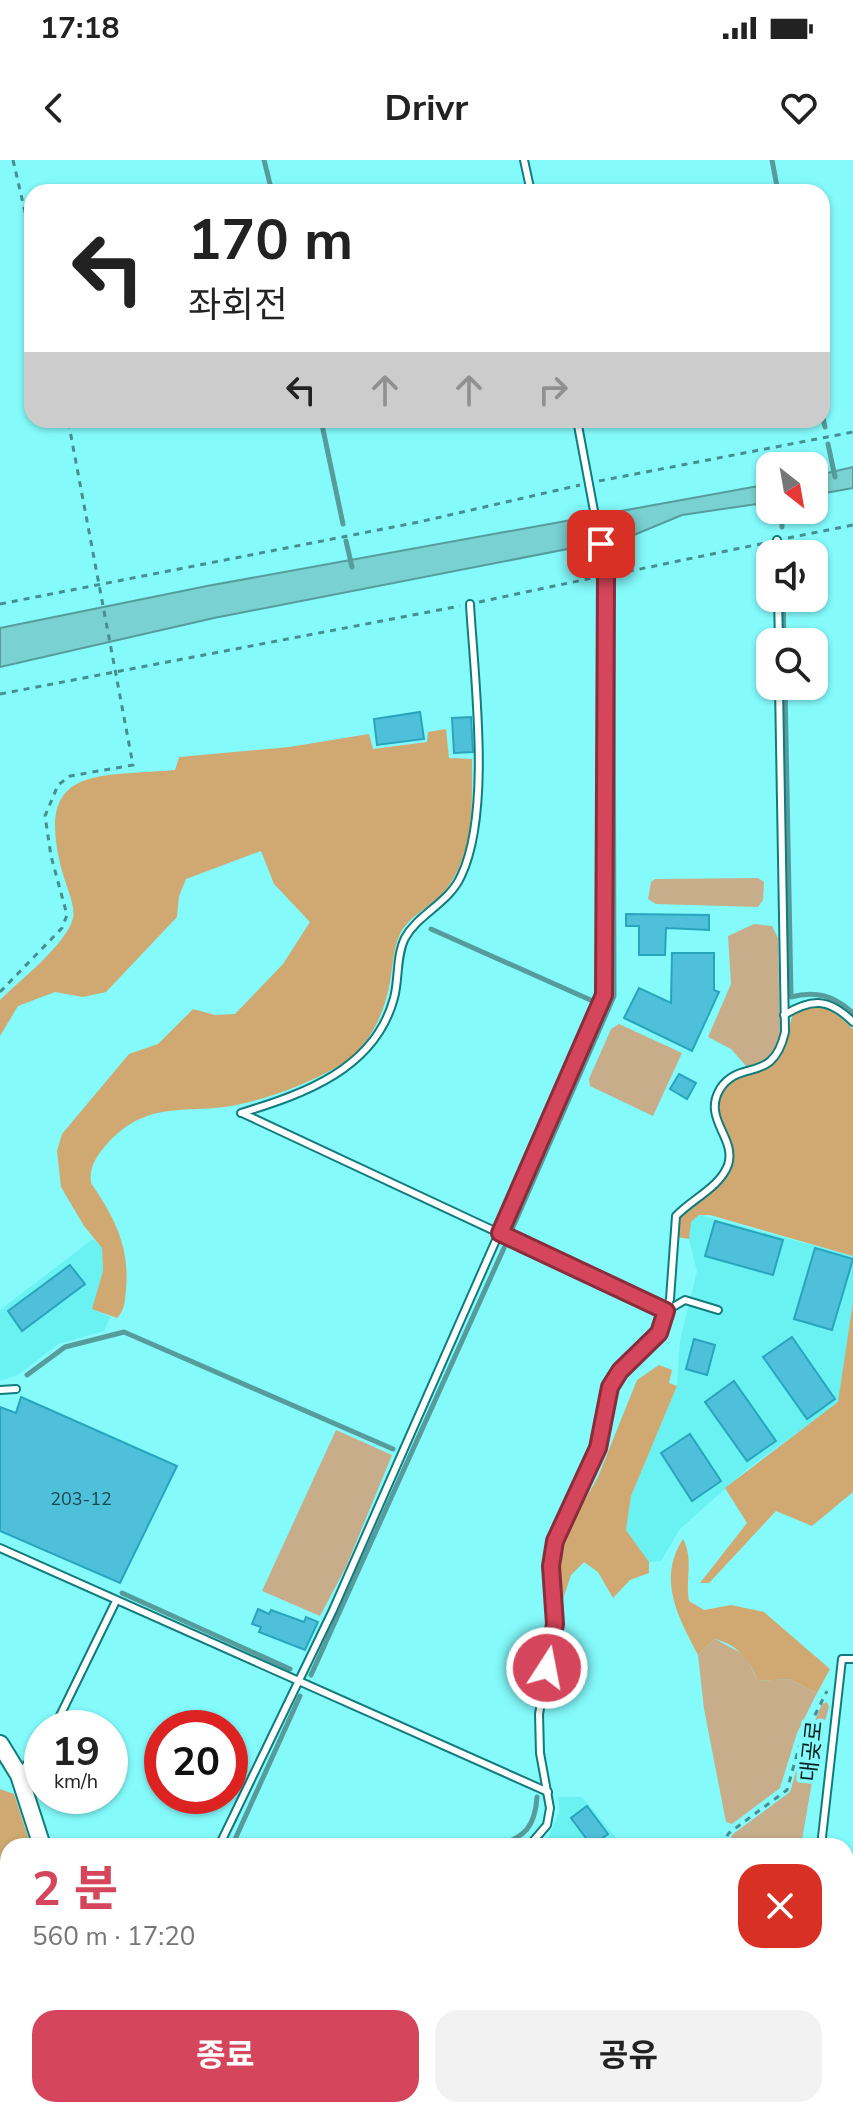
<!DOCTYPE html>
<html lang="ko">
<meta charset="utf-8">
<style>
:root{--surface:#fff;--page:#f2f2f2;--text:#222;--muted:#767676;--accent:#d5455b}
body{margin:0;font-family:"Nunito Sans","Noto Sans KR",sans-serif;background:var(--page);color:var(--text);height:100vh;display:flex;flex-direction:column;font-size:30px;white-space:nowrap}
*{box-sizing:border-box;margin:0}
p{font-size:26px;color:var(--muted)}
.icon{flex:none;width:44px;height:44px;fill:none;stroke:currentColor;stroke-width:2;stroke-linecap:round;stroke-linejoin:round}
.map{position:relative;flex:1;overflow:hidden}
.sheet{position:absolute;left:0px;top:1678px;width:854px;height:280px;display:flex;flex-direction:column;background:var(--surface);border-radius:24px 24px 0 0;box-shadow:0 2px 6px #0004}
.sheet>*{flex:none}
.banner{position:absolute;left:24px;top:24px;width:806px;height:244px;border-radius:24px;box-shadow:0 2px 6px #0004;background:#fff;color:var(--text);overflow:hidden}
.needle{width:52px;rotate:149deg}
.fabs{position:absolute;left:756px;top:292px;display:grid;gap:16px}
.fabs a{display:grid;place-items:center;width:72px;height:72px;border-radius:16px;background:var(--surface);box-shadow:0 2px 6px #0004;font-size:40px}
.speed{position:absolute;left:24px;top:1550px;display:flex;gap:16px;font-size:40px;font-weight:700;text-align:center}
.speed>*{display:grid;place-content:center;width:104px;height:104px;border-radius:50%;background:var(--surface);box-shadow:0 2px 6px #0004;line-height:1}
.speed small{font-size:20px;font-weight:400}
.speed .limit{border:12px solid #d22;background:#fff;color:#111}
.pin{position:absolute;display:grid;place-items:center;width:68px;height:68px;color:#fff;margin:-34px;border-radius:16px;box-shadow:0 4px 12px #0006}
.me{position:absolute;width:88px;margin:-44px;rotate:11deg;stroke-linejoin:round;filter:drop-shadow(0 0 6px #0008)}
.turn{display:flex;align-items:center;gap:28px;height:168px;padding:0 32px;font-size:36px}
.turn .icon{width:104px;height:104px;stroke-width:2.5}
.turn b{display:block;font-size:56px;line-height:68px}
.lanes{display:flex;align-items:center;height:76px;padding:0 32px;background:#0003;justify-content:center;gap:40px;direction:ltr}
.lanes .off{opacity:.35}
.round{display:grid;place-items:center;flex:none;width:84px;height:84px;border-radius:24px;background:var(--page)}
.summary{display:flex;align-items:center;justify-content:space-between;height:136px;padding:0 32px}
h1{font-size:48px;font-weight:700;line-height:60px;color:var(--accent)}
.action{display:flex;gap:16px;margin-top:auto;padding:16px 32px}
.action a{flex:1;height:92px;border-radius:24px;background:var(--accent);color:#fff;font-size:32px;font-weight:700;line-height:92px;text-align:center}
.action a+a{background:var(--page);color:var(--text)}
.status{display:flex;justify-content:space-between;align-items:center;height:56px;padding:0 40px;background:var(--surface);direction:ltr}
.status svg{height:22px;fill:currentColor}
header{display:flex;justify-content:space-between;align-items:center;height:104px;padding:0 32px;background:var(--surface);font-size:36px;font-weight:700}
.map>svg:first-child{display:block}
.built{fill:#6af1f1}
.green{fill:#c7ad89}
.forest{fill:#d0a972}
.water{fill:#79d1d1;stroke:#569c9c;stroke-width:2}
.lines{fill:none;stroke-linecap:round;stroke-linejoin:round}
.stream{stroke:#569c9c;stroke-width:5}
.building{fill:#4ec0da;stroke:#29a4bd;stroke-width:2}
.service-casing{stroke:#127b7c;stroke-width:10}
.tertiary-casing{stroke:#127b7c;stroke-width:20}
.path{stroke:#468f90;stroke-width:3;stroke-dasharray:6 6;stroke-linecap:butt}
.service{stroke:#fff;stroke-width:6}
.tertiary{stroke:#fff;stroke-width:16}
.route-casing{stroke:#8a2d3b;stroke-width:20}
.route{stroke:#d5455b;stroke-width:14}
.labels{text-anchor:middle;dominant-baseline:central;stroke-width:8;stroke-linejoin:round;paint-order:stroke}
.number-label{font-size:18px;fill:#16474e}
.street-label{font-size:22px;fill:#041f1f;stroke:#84fafb}
</style>
<div class="status"><b>17:18</b><svg viewBox="0 0 49 12"><path d="M0 12V9h3v3zM5 12V6h3v6zM10 12V3h3v9zM15 12V0h3v12zM26 1h20v11H26zM47 4h2v5h-2z"/></svg></div>
<header><svg class="icon" aria-label="back" viewBox="0 0 24 24"><path d="M15 5l-7 7 7 7"/></svg>Drivr<svg class="icon" aria-label="heart" viewBox="0 0 24 24"><path d="M12 20l-8-8c-3-5 5-10 8-4 3-6 11-1 8 4z"/></svg></header>
<div class="map">
<svg width="853" height="1958" viewBox="0 0 853 1958">
<rect width="100%" height="100%" fill="#84fafb"/>
<g class="built">
<polygon points="699,1055 853,1096 853,1142 839,1242 746,1310 680,1369 661,1401 649,1402 626,1370 631,1336 677,1226 680,1181 697,1111 689,1079 690,1062"/>
<polygon points="93,1079 102,1088 103,1110 93,1149 110,1157 104,1171 58,1184 18,1215 0,1221 0,1150"/>
<polygon points="558,1637 582,1637 623,1686 545,1686 560,1650"/>
<polygon points="8,1757 4,1905 0,1908 0,1759"/>
<polygon points="679,1950 821,1950 819,1958 673,1958"/>
</g>
<g class="green">
<polygon points="758,718 764,722 763,740 758,747 656,744 648,739 651,722 655,719"/>
<path d="M754,764L772,766L778,778L780,880C775,898 765,904 746,906L731,889L708,877L731,824L728,776Z"/>
<polygon points="619,864 682,893 653,956 590,926 589,919 611,869"/>
<polygon points="336,1270 392,1295 346,1407 320,1456 262,1431"/>
<polygon points="715,1479 745,1495 758,1521 789,1519 817,1533 797,1573 780,1628 732,1664 726,1662 704,1549 698,1495"/>
<polygon points="827,1542 829,1547 819,1581 801,1686 726,1686 733,1674 790,1632 803,1588 822,1544"/>
</g>
<g class="forest">
<path d="M446,569L449,598L472,599C472,642 475,691 447,728C435,745 409,755 400,774C393,789 393,806 390,822C384,856 368,889 337,907C309,923 273,937 241,944C187,956 149,937 106,985C96,997 89,1007 91,1023C114,1057 130,1086 126,1129C125,1140 125,1150 117,1158L92,1149L103,1111L102,1088L84,1066L61,1027L57,991L62,974L129,894L158,884L193,849L215,855L235,854L283,804L310,762L274,724L261,691L186,719L179,736L177,757L106,832L83,837L55,832L18,846L0,876V840C19,821 67,784 73,758C76,746 65,723 62,711C34,605 95,617 175,610L179,597L289,587L369,574L373,589L427,582L428,572Z"/>
<path d="M813,845L831,849L853,869V1096L710,1055H699L691,1062L689,1079L677,1077L680,1058C697,1040 722,1030 732,1006C742,980 703,956 723,929C738,911 768,916 781,895C788,883 788,867 793,854Z"/>
<polygon points="853,1142 853,1332 812,1366 776,1351 709,1423 700,1423 747,1363 725,1328 838,1242"/>
<polygon points="659,1205 672,1210 669,1223 677,1226 631,1336 626,1370 649,1402 649,1413 630,1420 613,1438 598,1412 584,1402 571,1415 563,1439 556,1399 565,1375 598,1317 637,1220"/>
<path d="M683,1379C694,1400 685,1418 689,1441L704,1450L731,1445L764,1452L830,1509L817,1533L789,1519L758,1521C749,1499 738,1485 715,1479L698,1495C678,1457 657,1419 683,1379Z"/>
<polygon points="0,1629 14,1634 31,1686 8,1686 8,1757 0,1759"/>
<polygon points="375,1950 434,1950 433,1958 374,1958"/>
<polygon points="479,1950 575,1950 530,1958 481,1958"/>
</g>
<g class="water">
<polygon points="853,307 853,328 814,335 814,316"/>
<polygon points="770,324 770,342 682,355 629,377 214,458 0,507 0,468 207,426"/>
</g>
<g class="lines">
<g class="stream">
<polyline points="264,0 272,32"/>
<polyline points="772,0 778,32"/>
<polyline points="822,253 825,267"/>
<polyline points="321,260 343,364"/>
<polyline points="828,284 835,317"/>
<polyline points="782,350 782,367"/>
<polyline points="346,381 352,407"/>
<polyline points="782,391 782,394"/>
<polyline points="613,403 614,372"/>
<polyline points="783,438 784,482"/>
<path d="M785,526L791,837C816,830 834,836 853,853"/>
<polyline points="431,769 595,842"/>
<polyline points="513,1067 614,836 613,427"/>
<polyline points="27,1215 65,1187 124,1172 393,1289"/>
<polyline points="122,1433 290,1509"/>
<polyline points="311,1515 504,1088"/>
<polyline points="232,1686 300,1536"/>
<path d="M497,1686C525,1677 535,1667 537,1637"/>
</g>
</g>
<g class="building">
<polygon points="420,552 424,579 377,585 374,559"/>
<polygon points="471,557 473,592 454,593 452,558"/>
<polygon points="626,754 709,755 709,770 666,768 665,795 639,795 639,766 626,766"/>
<polygon points="672,793 714,793 714,830 719,832 692,891 624,858 639,828 671,843"/>
<polygon points="679,914 696,923 687,939 670,929"/>
<polygon points="715,1061 783,1080 773,1115 705,1096"/>
<polygon points="815,1088 853,1099 832,1170 794,1159"/>
<polygon points="70,1105 85,1124 22,1171 8,1151"/>
<polygon points="792,1177 835,1239 807,1259 763,1197"/>
<polygon points="694,1179 715,1185 707,1215 686,1209"/>
<polygon points="734,1221 776,1281 747,1301 705,1242"/>
<polygon points="21,1237 177,1306 120,1423 0,1371 0,1247 16,1253"/>
<polygon points="690,1274 721,1321 692,1341 661,1293"/>
<polygon points="258,1449 269,1454 271,1450 304,1462 306,1457 318,1462 305,1490 259,1472 261,1467 252,1464"/>
<polygon points="587,1646 608,1674 592,1686 571,1658"/>
</g>
<g class="lines">
<defs>
<g id="service">
<polyline points="524,0 531,32"/>
<polyline points="777,380 777,394"/>
<polyline points="778,438 779,482"/>
<path d="M784,855C812,838 829,838 853,862"/>
<path d="M241,953C304,934 375,909 394,838C399,820 396,796 405,778C418,754 449,743 461,716C492,652 474,516 470,444"/>
<polyline points="242,953 666,1151 685,1140 718,1150"/>
<polyline points="0,1230 16,1229"/>
<polyline points="0,1388 548,1632"/>
<polyline points="54,1568 116,1441"/>
<polyline points="19,1614 42,1586"/>
<polyline points="219,1686 333,1450 604,835 606,415 577,260"/>
<path d="M529,1686L547,1665L550,1648L540,1593L539,1554L555,1464L552,1394L598,1288L610,1227L620,1211L659,1173L670,1139L676,1056C692,1039 720,1027 728,1005C737,978 702,959 720,929C740,898 773,925 785,872L779,526"/>
<polyline points="821,1686 842,1499 853,1499"/>
<polyline points="846,1801 853,1818"/>
<polyline points="846,1893 853,1861"/>
<polyline points="0,1898 8,1889"/>
<polyline points="253,1950 256,1958"/>
<polyline points="623,1950 627,1958"/>
<polyline points="99,1958 103,1950"/>
<polyline points="370,1958 371,1950"/>
<polyline points="826,1958 828,1950"/>
</g>
<g id="tertiary">
<polyline points="0,1584 19,1615 42,1686"/>
<polyline points="44,1950 46,1958"/>
</g>
</defs>
<use href="#service" class="service-casing"/>
<use href="#tertiary" class="tertiary-casing"/>
<g class="path">
<polyline points="13,0 32,82"/>
<polyline points="599,321 853,272"/>
<polyline points="788,378 853,365"/>
<polyline points="616,414 765,383"/>
<polyline points="479,442 597,417"/>
<polyline points="0,444 419,362 580,325"/>
<polyline points="0,534 460,446"/>
<polyline points="0,832 62,768 67,755 51,696 45,656 58,625 70,616 133,605 68,260"/>
<polyline points="720,1686 729,1673 787,1630 799,1587 827,1531"/>
</g>
<use href="#service" class="service"/>
<use href="#tertiary" class="tertiary"/>
</g>
<g class="lines">
<defs>
<polyline id="route" points="547,1508 555,1464 551,1406 555,1381 598,1288 610,1227 620,1211 659,1173 666,1151 500,1073 604,835 606,415 601,384"/>
</defs>
<use href="#route" class="route-casing"/>
<use href="#route" class="route"/>
</g>
<g class="labels">
<g class="number-label">
<text x="81" y="1339">203-12</text>
</g>
<g class="street-label">
<text transform="translate(812 1591) rotate(-84)">대곶로</text>
</g>
</g>
</svg>
<div class="fabs">
<a><svg class="needle" viewBox="-14 -14 28 28"><path d="M0-13l5 13h-10z" fill="#e53935"/><path d="M0 13l5-13h-10z" fill="#767676"/></svg></a>
<a><svg class="icon" aria-label="sound" viewBox="0 0 24 24"><path d="M4 9h4l5-4v14l-5-4H4zM17 9q2 3 0 6"/></svg></a>
<a><svg class="icon" aria-label="search" viewBox="0 0 24 24"><circle cx="10" cy="10" r="6"/><path d="M15 15l6 6"/></svg></a>
</div>
<div class="speed"><div>19<small>km/h</small></div><div class="limit">20</div></div>
<div class="pin" style="left:601px;top:384px;background:#d93025"><svg class="icon" aria-label="arrive" viewBox="0 0 24 24"><path d="M6 21V4h12l-3 4 3 4H6"/></svg></div>
<svg class="me" style="left:547px;top:1508px" viewBox="-20 -20 40 40"><circle r="17" fill="#d5455b" stroke="#fff" stroke-width="3"/><path d="M0-11L8 9 0 5-8 9z" fill="#fff"/></svg>
<div class="banner">
<div class="turn"><svg class="icon" aria-label="left" viewBox="0 0 24 24"><path d="M17 20v-9H6M10 6l-5 5 5 5"/></svg><div><b>170 m</b>좌회전</div></div>
<div class="lanes"><svg class="icon" aria-label="left" viewBox="0 0 24 24"><path d="M17 20v-9H6M10 6l-5 5 5 5"/></svg><svg class="icon off" aria-label="ahead" viewBox="0 0 24 24"><path d="M12 20V5M6 11l6-6 6 6"/></svg><svg class="icon off" aria-label="ahead" viewBox="0 0 24 24"><path d="M12 20V5M6 11l6-6 6 6"/></svg><svg class="icon off" aria-label="right" viewBox="0 0 24 24"><path d="M7 20v-9h11M14 6l5 5-5 5"/></svg></div>
</div>
<section class="sheet">
<div class="summary"><div><h1>2 분</h1><p>560 m · 17:20</p></div><a class="round" style="background:#d93025;color:#fff"><svg class="icon" aria-label="close" viewBox="0 0 24 24"><path d="M6 6l12 12M18 6L6 18"/></svg></a></div>
<div class="action"><a>종료</a><a>공유</a></div>
</section>
</div>
